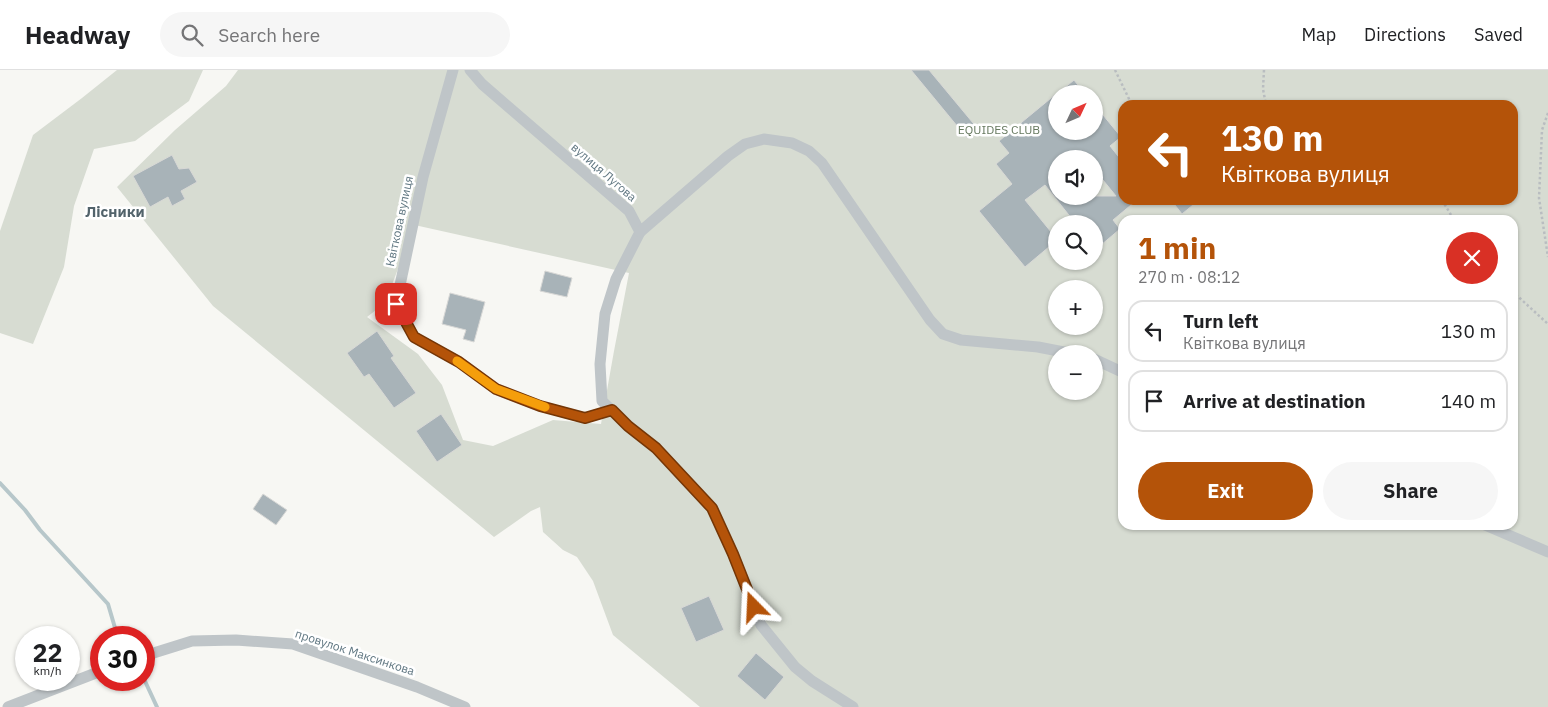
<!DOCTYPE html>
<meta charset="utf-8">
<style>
:root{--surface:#fff;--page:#f6f6f6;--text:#202124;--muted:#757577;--line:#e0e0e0;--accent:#b45309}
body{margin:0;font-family:"IBM Plex Sans",sans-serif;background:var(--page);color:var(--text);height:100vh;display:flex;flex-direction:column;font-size:19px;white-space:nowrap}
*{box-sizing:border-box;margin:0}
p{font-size:16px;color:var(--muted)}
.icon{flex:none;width:28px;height:28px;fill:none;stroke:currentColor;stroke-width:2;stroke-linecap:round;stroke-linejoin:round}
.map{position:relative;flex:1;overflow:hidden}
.side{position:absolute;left:1118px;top:145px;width:400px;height:315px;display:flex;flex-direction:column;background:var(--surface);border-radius:15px;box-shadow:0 1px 4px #0004}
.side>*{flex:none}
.banner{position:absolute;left:1118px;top:30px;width:400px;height:105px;border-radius:15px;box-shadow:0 1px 4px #0004;background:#b45309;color:#fff;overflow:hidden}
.needle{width:32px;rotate:46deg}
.buttons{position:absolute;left:1048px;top:15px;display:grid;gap:10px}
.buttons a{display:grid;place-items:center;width:55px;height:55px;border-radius:50%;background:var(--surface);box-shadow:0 1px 4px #0004;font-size:25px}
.speed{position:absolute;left:15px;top:556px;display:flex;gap:10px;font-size:25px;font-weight:700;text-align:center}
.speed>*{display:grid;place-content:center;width:65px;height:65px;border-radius:50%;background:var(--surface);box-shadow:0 1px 4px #0004;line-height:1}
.speed small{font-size:12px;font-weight:400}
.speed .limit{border:8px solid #d22;background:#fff;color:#111}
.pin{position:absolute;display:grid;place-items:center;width:42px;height:42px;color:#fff;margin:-21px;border-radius:10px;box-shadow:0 2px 8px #0006}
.me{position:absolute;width:55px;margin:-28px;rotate:339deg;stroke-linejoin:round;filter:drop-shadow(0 0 4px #0008)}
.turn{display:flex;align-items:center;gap:18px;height:105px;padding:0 20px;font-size:22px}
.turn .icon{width:65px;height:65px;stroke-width:2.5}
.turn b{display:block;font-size:35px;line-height:42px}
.round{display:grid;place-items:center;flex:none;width:52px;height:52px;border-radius:26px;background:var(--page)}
.headline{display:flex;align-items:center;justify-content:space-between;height:85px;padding:0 20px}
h1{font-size:30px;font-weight:700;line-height:38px;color:var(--accent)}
.button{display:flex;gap:10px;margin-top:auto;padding:10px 20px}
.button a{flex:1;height:58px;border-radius:30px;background:var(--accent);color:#fff;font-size:20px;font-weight:700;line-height:58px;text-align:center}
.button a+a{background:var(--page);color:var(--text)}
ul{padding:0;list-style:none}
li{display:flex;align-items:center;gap:15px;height:62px;margin:0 10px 8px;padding:0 10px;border:2px solid var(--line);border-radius:15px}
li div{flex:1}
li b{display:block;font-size:19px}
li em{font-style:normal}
header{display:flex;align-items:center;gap:30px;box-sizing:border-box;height:70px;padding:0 25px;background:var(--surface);border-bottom:1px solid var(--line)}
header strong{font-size:24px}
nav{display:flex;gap:28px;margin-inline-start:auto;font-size:18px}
.search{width:350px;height:45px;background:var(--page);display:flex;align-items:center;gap:12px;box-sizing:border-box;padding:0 18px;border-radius:28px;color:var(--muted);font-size:19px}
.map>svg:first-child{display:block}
.green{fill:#d7dcd2;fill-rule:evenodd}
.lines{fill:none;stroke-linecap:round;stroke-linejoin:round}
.stream{stroke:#b7c7ca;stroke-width:4}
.building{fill:#a8b3b8;stroke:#d8d8d6;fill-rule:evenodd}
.path{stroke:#b9bdc0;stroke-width:2.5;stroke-dasharray:2.5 2.5;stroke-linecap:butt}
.minor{stroke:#bfc5c8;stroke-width:11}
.route-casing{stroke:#753606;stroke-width:12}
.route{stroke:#b45309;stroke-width:9}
.slow{stroke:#f59e0b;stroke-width:9}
.labels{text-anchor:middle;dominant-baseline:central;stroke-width:5;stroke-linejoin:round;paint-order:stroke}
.park-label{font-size:12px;fill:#66795f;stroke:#fff}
.street-label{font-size:12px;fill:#5f7681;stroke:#fff}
.quarter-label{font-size:15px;font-weight:bold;fill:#52636b;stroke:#fff}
</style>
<header>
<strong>Headway</strong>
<div class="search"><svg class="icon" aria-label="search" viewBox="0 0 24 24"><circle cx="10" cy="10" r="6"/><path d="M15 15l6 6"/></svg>Search here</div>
<nav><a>Map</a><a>Directions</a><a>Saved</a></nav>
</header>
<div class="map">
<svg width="1548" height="637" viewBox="0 0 1548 637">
<rect width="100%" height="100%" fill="#f7f7f3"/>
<g class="green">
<polygon points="117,0 203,0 189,31 135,71 94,79 74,136 64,197 33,274 0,263 0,161 33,65 82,28"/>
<path d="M238,0H1548V637H700L613,565L593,511L577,487L563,480L543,462L540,437L531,441L494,467L213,236L117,117L175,60L226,16ZM1056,24H1094V61H1056ZM1122,35H1512V130H1122ZM1056,89H1094V126H1056ZM1122,150H1512V455H1122ZM410,154L629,203L614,281L601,354L553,350L493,376L463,370L442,315L418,284L367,247L385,233L401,191ZM1056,154H1094V191H1056ZM1056,219H1094V256H1056ZM1056,284H1094V321H1056Z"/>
</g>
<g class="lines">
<g class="stream">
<polyline points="0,413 25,440 40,460 108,534 118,568"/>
<polyline points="144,609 157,637"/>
</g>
</g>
<g class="building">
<polygon points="911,0 929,0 978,59 967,68"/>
<polygon points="1074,10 1085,24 1057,24"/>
<path d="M1056,24V61H1094V34L1121,67L1110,76L1122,91V130H1137L1113,150L1120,159L1094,181V154H1076L1045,115L1025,130L1056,168V171L1025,197L979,141L1012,114L996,94L1009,83L999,71ZM1056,89H1094V99L1116,126H1056Z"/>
<polygon points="172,85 179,99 189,98 197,112 181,121 185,129 172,136 168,127 150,137 133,106"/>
<polygon points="1171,130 1199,130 1182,144"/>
<polygon points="545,201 572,208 567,227 540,221"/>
<polygon points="450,223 485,232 474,272 463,269 466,260 442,254"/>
<polygon points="377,261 394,286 391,288 416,323 394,338 369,304 364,307 347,283"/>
<polygon points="441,344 462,375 437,392 416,361"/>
<polygon points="263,424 287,440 276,455 253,439"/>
<polygon points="709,526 724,560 696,572 681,538"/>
<polygon points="756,583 784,607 765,630 737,606"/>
</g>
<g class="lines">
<g class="path">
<polyline points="1115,0 1132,35"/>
<polyline points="1264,0 1263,19 1266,35"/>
<polyline points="1548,43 1542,60 1539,128 1548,187"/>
<polyline points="1442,130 1454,150"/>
<polyline points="1512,221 1548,254"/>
</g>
<g class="minor">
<polyline points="453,0 423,107 396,234 414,267 459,292 496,319 540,336 585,348 612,340"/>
<polyline points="470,0 482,14 629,141 640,162 616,209 605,244 600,294 602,331 628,356 656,378 712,438 733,484 761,555 795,597 812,611 853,637"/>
<polyline points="640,162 728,86 745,74 764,69 792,73 809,81 822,93 930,250 943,264 961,270 1038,277 1074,284"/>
<polyline points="1094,289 1122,302"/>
<polyline points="1485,455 1548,482"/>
<polyline points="144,586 192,571 236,570 293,574 417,617 465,637"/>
<polyline points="8,637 101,601"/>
</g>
</g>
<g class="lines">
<defs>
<polyline id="route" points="396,234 414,267 459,292 496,319 540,336 585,348 612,340 628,356 656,378 712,438 733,484 754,537"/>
</defs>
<use href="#route" class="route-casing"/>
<use href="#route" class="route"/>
<polyline class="slow" points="457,291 496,319 545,337"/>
</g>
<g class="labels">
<g class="park-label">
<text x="999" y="59">EQUIDES CLUB</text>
</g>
<g class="street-label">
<text transform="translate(604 102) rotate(41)">вулиця Лугова</text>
<text transform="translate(399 151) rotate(-78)">Квіткова вулиця</text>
<text transform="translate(355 582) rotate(18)">провулок Максинкова</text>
</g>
<g class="quarter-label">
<text x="115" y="141">Лісники</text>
</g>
</g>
</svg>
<div class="buttons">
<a><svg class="needle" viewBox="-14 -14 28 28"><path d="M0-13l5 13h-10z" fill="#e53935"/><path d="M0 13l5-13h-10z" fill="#757577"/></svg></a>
<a><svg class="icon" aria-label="sound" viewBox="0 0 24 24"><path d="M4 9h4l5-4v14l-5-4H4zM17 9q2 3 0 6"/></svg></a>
<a><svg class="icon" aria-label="search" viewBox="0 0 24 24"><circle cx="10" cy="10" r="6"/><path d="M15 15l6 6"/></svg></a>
<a>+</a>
<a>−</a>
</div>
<div class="speed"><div>22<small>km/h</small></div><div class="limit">30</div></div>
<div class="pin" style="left:396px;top:234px;background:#d93025"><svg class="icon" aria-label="arrive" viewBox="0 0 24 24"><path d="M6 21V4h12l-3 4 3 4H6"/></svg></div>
<svg class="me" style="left:754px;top:537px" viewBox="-20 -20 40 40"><path d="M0-17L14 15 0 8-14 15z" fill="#b45309" stroke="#fff" stroke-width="4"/></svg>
<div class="banner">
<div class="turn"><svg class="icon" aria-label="left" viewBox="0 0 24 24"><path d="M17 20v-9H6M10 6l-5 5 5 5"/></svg><div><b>130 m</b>Квіткова вулиця</div></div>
</div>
<section class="side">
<div class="headline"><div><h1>1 min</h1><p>270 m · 08:12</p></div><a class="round" style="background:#d93025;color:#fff"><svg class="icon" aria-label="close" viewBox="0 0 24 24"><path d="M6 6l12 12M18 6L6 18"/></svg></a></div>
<ul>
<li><svg class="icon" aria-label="left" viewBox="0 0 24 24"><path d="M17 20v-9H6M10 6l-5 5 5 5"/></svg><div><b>Turn left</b><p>Квіткова вулиця</p></div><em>130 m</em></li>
<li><svg class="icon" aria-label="arrive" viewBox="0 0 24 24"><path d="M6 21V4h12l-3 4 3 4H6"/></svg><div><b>Arrive at destination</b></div><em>140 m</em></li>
</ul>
<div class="button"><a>Exit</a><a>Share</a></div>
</section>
</div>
